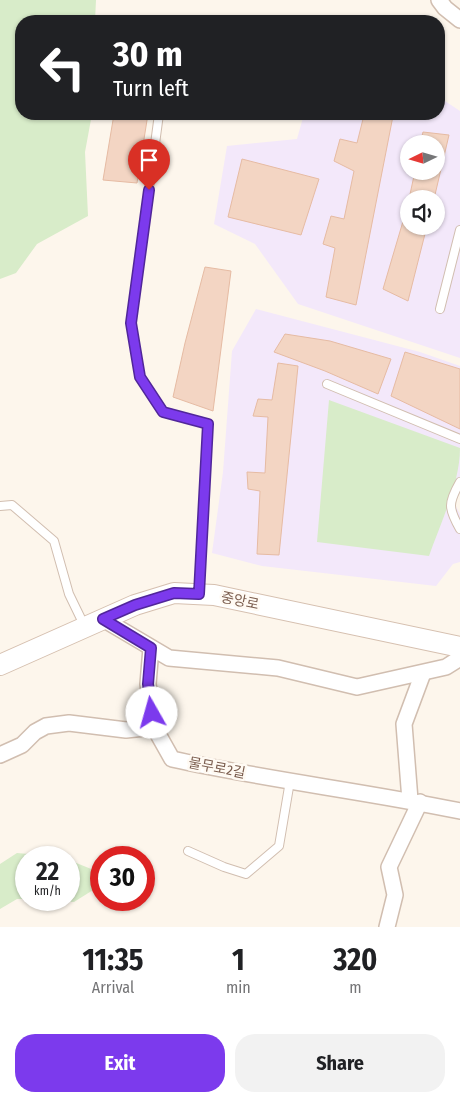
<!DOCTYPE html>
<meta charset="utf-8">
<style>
:root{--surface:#fff;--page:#f2f2f2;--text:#202124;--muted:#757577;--accent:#7c3aed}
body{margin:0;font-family:"Fira Sans Condensed","Noto Sans KR",sans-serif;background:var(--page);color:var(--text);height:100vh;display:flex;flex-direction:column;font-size:19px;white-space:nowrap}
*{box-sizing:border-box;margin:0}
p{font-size:16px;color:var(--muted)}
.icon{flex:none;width:28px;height:28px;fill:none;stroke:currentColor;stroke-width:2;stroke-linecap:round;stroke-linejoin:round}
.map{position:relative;height:927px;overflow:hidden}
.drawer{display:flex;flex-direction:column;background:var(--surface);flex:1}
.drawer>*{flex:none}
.guide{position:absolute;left:15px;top:15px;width:430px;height:105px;border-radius:20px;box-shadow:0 1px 4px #0004;background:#202124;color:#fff;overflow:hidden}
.needle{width:32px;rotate:265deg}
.fabs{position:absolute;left:400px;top:135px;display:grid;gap:10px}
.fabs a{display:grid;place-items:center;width:45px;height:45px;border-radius:50%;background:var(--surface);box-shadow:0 1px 4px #0004;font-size:25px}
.speed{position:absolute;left:15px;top:846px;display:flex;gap:10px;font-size:25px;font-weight:700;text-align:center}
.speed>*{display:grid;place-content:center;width:65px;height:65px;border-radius:50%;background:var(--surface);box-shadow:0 1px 4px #0004;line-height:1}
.speed small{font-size:12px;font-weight:400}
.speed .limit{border:8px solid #d22;background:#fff;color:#111}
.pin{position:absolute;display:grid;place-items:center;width:42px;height:42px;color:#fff;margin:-51px -21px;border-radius:50% 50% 50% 0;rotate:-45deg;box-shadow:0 0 5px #0007}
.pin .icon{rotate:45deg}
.me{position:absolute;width:55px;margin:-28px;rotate:353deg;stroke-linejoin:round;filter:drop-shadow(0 0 4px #0008)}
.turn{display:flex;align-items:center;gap:18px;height:105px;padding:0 15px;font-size:22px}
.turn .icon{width:65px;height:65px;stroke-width:2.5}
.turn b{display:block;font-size:35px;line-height:42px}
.eta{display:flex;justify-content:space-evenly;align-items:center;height:85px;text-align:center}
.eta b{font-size:30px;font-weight:700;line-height:35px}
.cta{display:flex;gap:10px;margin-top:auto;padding:10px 15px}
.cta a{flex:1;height:58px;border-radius:20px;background:var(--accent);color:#fff;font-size:20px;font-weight:700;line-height:58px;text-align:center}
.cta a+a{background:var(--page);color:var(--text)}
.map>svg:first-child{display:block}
.education{fill:#f3e8fa;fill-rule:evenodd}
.green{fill:#d8ecc9}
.building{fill:#f3d5c3;stroke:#e6bba3}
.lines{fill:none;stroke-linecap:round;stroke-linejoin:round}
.lane-casing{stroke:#d1beb0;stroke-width:10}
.street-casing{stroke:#d1beb0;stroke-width:18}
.secondary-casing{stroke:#d6c0b0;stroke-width:22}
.lane{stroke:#fff;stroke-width:8}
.street{stroke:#fff;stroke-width:15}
.secondary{stroke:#fff;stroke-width:20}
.route-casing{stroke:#51269a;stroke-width:12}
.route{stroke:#7c3aed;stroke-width:9}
.labels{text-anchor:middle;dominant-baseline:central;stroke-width:5;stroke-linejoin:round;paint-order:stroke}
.street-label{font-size:14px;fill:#7a5c4d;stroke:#fffaf3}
</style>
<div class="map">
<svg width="460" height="927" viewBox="0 0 460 927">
<rect width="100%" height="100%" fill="#fdf6ec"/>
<g class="education">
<path d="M439,97L460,111V358L298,304L255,244L214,224L227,146L297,139L304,114H439ZM409,144H436V171H409ZM409,199H436V226H409Z"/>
<polygon points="256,309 420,352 460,366 460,493 453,501 460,514 460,562 453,564 436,586 262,566 212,553 223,472 232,351"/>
</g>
<g class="green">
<polygon points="0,0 96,0 95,21 21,21 21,114 92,114 85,152 88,216 37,244 16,273 0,279"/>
<path d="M329,400L460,448C460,483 441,522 429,556L317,542Z"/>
<polygon points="17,853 62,857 26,858 26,899 17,899 0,909 0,864"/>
<polygon points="69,860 101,873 101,885 74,902 41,900 69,900"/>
</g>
<g class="building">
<polygon points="114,114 148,114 137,183 103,180"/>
<polygon points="364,115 393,116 356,305 326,297 335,248 323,244 331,216 344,219 354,171 334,161 340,139 357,143"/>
<polygon points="423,132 449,135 434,199 409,199 415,171 436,171 436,144 420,144"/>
<polygon points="242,159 319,179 301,235 228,217"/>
<polygon points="409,201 409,226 427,226 408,301 383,289"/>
<polygon points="205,267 231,271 213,411 173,397 185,343"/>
<polygon points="285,334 330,341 391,359 378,394 325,371 274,352"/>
<polygon points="405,352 460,369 460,429 391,396"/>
<polygon points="278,363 298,366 279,555 257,554 260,491 248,489 247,472 265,473 268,417 253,416 258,399 272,400"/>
</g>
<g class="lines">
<defs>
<g id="lane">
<polyline points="159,114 131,323 140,377 163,412 208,424 199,592"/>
<polyline points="440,309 460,230"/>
<polyline points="327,384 460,439"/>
<path d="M460,482C448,503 448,508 460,529"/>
<polyline points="0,506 12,505 54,541 69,594 85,627"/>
<polyline points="188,851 224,867 246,874 279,846 290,781"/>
</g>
<g id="street">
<polyline points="439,0 445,8 460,20"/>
<polyline points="103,619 169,658 278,668 357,687 446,667 460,658"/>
<polyline points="151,648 148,684 154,727"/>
<path d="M0,755L22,745L35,732L46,726L69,723L126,730L154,727L172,759C267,780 364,791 460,811"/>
<polyline points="410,800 404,724 423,673"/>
<polyline points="387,927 395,895 389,867 420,802"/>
</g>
<polyline id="secondary" points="0,665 135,605 174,593 214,595 460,647"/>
</defs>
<use href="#lane" class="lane-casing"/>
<use href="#street" class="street-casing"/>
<use href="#secondary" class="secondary-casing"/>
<use href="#lane" class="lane"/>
<use href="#street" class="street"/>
<use href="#secondary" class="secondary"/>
</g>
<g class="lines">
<defs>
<polyline id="route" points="149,190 131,323 140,377 163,412 208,424 199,594 174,593 135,605 103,619 151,648 148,684 152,713"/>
</defs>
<use href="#route" class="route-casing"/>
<use href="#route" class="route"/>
</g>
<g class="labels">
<g class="street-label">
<text transform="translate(240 601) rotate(12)">중앙로</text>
<text transform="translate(217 768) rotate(11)">물무로2길</text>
</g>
</g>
</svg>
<div class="fabs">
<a><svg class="needle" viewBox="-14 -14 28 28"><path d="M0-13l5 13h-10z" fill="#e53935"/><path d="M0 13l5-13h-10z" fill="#757577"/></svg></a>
<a><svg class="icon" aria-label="sound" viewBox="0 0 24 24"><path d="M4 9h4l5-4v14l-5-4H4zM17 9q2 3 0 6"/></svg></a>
</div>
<div class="speed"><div>22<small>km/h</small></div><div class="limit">30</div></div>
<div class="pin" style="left:149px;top:190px;background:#d93025"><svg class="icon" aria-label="arrive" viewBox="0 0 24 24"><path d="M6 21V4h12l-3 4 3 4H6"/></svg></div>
<svg class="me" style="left:152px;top:713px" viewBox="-20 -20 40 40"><circle r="19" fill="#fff"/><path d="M0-13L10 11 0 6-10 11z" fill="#7c3aed"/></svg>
<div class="guide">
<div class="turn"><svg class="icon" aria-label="left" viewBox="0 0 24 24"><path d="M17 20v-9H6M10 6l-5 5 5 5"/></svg><div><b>30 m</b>Turn left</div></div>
</div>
</div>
<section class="drawer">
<div class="eta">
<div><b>11:35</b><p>Arrival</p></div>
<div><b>1</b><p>min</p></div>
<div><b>320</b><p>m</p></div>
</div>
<div class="cta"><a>Exit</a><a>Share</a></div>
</section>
